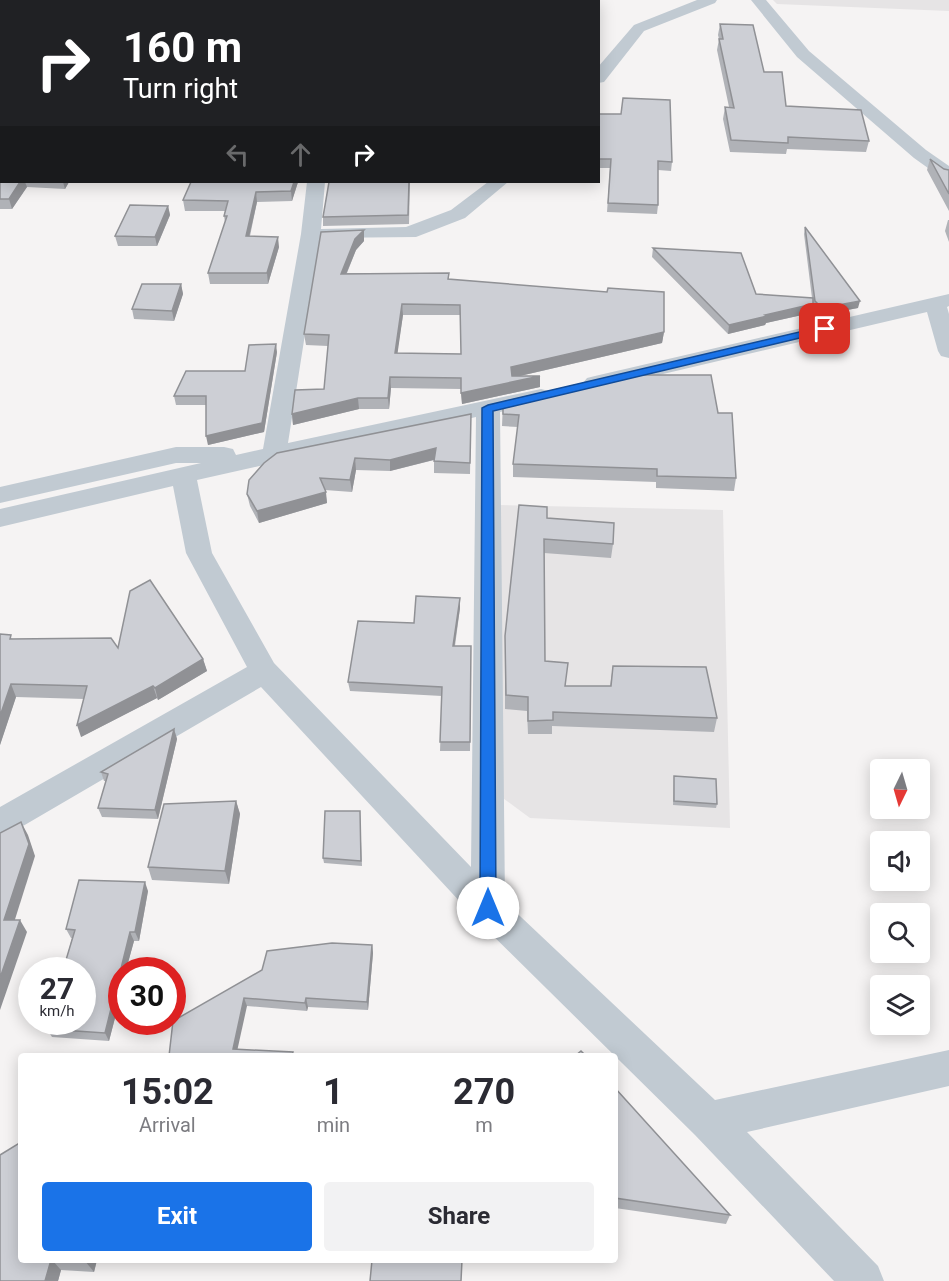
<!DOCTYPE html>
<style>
:root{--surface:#fff;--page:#f2f2f3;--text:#2b2b33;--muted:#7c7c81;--accent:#1a73e8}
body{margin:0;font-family:Roboto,sans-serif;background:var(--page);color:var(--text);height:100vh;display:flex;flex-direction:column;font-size:22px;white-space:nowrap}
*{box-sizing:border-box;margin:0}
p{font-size:20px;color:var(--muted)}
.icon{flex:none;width:33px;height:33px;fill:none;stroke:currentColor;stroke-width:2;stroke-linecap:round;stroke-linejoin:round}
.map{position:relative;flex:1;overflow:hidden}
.side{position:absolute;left:18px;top:1053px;width:600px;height:210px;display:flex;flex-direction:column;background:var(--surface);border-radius:6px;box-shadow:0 3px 15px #0003}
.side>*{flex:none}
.banner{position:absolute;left:0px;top:0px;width:600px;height:183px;box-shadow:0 3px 15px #0003;background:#202124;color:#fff;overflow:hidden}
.needle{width:39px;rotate:185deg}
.buttons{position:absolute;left:870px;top:759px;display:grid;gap:12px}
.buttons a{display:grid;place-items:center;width:60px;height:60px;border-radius:6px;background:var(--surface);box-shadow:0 3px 15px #0003;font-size:30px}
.speed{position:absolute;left:18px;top:957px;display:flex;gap:12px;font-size:30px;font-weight:700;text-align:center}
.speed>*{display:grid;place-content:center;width:78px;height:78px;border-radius:50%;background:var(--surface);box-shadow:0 3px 15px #0003;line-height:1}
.speed small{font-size:15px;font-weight:400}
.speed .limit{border:9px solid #d22;background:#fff;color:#111}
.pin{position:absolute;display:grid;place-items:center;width:51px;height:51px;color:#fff;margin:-26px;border-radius:12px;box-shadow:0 3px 9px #0006}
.me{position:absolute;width:66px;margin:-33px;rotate:0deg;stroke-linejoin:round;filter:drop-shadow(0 0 4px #0008)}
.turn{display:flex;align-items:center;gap:21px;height:126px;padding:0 24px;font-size:27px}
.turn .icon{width:78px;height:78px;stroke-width:2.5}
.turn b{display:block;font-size:42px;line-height:51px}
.lanes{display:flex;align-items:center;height:57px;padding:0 24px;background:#0003;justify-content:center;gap:30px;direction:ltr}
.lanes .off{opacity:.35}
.eta{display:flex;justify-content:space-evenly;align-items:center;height:102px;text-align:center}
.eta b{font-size:36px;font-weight:700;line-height:42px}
.primary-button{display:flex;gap:12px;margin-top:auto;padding:12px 24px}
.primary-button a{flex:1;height:69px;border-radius:6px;background:var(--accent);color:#fff;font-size:24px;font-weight:700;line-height:69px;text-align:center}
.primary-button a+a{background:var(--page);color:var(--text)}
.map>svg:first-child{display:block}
.education{fill:#e6e4e5}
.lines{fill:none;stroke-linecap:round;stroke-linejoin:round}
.minor{fill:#c1cad2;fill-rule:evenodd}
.wall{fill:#b0b2b7;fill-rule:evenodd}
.shaded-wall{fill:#909195}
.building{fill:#cdcfd5;stroke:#909195;stroke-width:1.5;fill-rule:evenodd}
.route{fill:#1a73e8;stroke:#114b97;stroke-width:1.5}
</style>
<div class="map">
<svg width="949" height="1281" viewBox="0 0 949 1281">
<rect width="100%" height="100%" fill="#f5f3f3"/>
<g class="education">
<polygon points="773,0 949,0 949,11 777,4"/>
<polygon points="499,505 723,510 730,828 530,818 500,796"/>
</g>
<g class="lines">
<g class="minor">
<polygon points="60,0 74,0 59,2"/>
<rect x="314" y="0" width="14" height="2"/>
<polygon points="697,0 717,0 715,3 644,31 604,82 598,83 598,67 634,25"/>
<polygon points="751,0 766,0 809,51 926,150 949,166 949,180 942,178 914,158 797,57"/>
<polygon points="0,106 2,106 0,118"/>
<path d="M307,182H325L321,229L406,227L451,210L488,182H508L465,218L416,237L320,238L288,443L541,389L549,391L553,396L549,401L500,412L505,902L715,1100L949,1050V1086L747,1132L878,1266L884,1281H834L695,1135L476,919L261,687L11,833L0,837V807L247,667L186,553L173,486L0,527V509L201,463H176L0,503V487L176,447H224L233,449L236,455L263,449L301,234ZM476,417L471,867L274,663L212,553L197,480Z"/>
<polygon points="949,294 949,306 947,307 949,314 949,358 941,356 938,351 927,312 595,390 587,388 583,383 587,378 595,376"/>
</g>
</g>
<g class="wall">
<polygon points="720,24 764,72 786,106 869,141 866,152 787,149 786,154 730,152 723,119 725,107 729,107 717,50 719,39 718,35"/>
<rect x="0" y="42" width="2" height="45"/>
<polygon points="598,114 672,162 671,171 658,170 658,205 657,214 607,212 610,168 598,168"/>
<polygon points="0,133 2,182 69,182 65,189 27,187 12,209 0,209"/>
<polygon points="930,159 944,169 949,170 949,211 927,170"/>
<polygon points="298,182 292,201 257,202 250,236 279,247 268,284 210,284 208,273 225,222 224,216 225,211 185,211 183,200"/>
<polygon points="329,182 410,182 409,224 323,226 323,217"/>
<polygon points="168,206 170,215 157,246 118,246 115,236"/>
<polygon points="948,220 949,220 949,242 945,231"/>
<polygon points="805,227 858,308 820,315 814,308 813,305 811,313 766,323 765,325 728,334 652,257 653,248 756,294 812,298 804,234"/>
<path d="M321,232L364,241L356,250L347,273H449V279L664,332L662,343L520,376L540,387L462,404L461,389L391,388L389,409H359L293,425L292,414L324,389L328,346L306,345L304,334ZM403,315H461V354L397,353Z"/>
<polygon points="181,284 183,294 174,321 134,319 132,309"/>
<polygon points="277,352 264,432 208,445 206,405 176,405 174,396 245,371"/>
<polygon points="503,402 718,413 736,478 734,491 656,488 656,482 513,477 513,464 518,427 502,426"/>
<polygon points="471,414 470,474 434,473 434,460 390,471 356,470 352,492 325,490 327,503 259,523 250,506 247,494"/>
<polygon points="547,518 613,544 611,558 544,553 545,661 565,686 610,686 613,666 717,718 714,732 552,726 552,734 528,734 527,711 505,709 505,636"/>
<polygon points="460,608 455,646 471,646 470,751 440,751 442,696 350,691 348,682 414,623"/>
<polygon points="0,634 13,639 118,648 203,659 207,671 158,700 157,698 81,737 84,699 16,697 0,745"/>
<polygon points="174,729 177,739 158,819 102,817 98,808 106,781 104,781 101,772"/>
<polygon points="674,776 717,804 716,808 673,805"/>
<polygon points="236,801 240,814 229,884 152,880 148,867"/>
<polygon points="360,815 362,866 324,863 323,858"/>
<polygon points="148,891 139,941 134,941 126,970 122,970 122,991 109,1041 52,1037 47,1029 72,938 71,938 66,929"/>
<polygon points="372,945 373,953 368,1010 308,1007 307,1011 247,1006 169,1056 173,1021"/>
<polygon points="615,1088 730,1215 726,1224 615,1208"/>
<polygon points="21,1260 97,1260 94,1272 61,1270 58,1281 0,1281"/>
</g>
<g class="shaded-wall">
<polygon points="0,0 6,0 6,2 2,2 2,9 0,11"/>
<polygon points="20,182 25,182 27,187 12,209 9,199"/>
<polygon points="63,182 69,182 65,189"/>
<polygon points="294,182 298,182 292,201 291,191"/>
<polygon points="256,192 257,202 247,246 246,236"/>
<polygon points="168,206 170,215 157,246 155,237"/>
<polygon points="364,230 364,241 356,250 342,284 341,274 355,239"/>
<polygon points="278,237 279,247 268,284 267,273"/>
<polygon points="181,284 183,294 174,321 172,311"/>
<polygon points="860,301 858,308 820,315 822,308"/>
<polygon points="402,304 403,315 396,364 395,353"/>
<polygon points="813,304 811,313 766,323 765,325 728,334 729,325 765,315"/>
<polygon points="664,332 662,343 511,378 511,367"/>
<polygon points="276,344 277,352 264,432 208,445 206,436"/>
<polygon points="540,376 540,387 462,404 461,393"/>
<polygon points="390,377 391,388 389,409 388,398"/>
<polygon points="358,398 359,409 293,425 292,414"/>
<polygon points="436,448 437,459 390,471 390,460"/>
<polygon points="355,458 356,470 352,492 350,480"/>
<polygon points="326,492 327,503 259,523 257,511"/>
<polygon points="460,598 460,608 453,655 453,646"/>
<polygon points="203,659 207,671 158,700 155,688"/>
<polygon points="11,684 16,697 0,745 0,716"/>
<polygon points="153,686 157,698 81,737 77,725"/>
<polygon points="174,729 177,739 158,819 155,810"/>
<polygon points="236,801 240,814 229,884 225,871"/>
<polygon points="21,822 28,835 35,856 11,932 4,920"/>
<polygon points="145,882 148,891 139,941 135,932"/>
<polygon points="20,920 27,932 0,1010 0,978"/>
<polygon points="130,932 134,941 126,970 122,970 122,991 109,1041 105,1033"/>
<polygon points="372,945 373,953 368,1010 367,1002"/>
<polygon points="244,998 247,1006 236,1056 233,1049"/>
<polygon points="306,998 308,1007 307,1011 305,1003"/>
<polygon points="51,1260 52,1260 61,1270 58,1281 45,1281"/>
<polygon points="85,1260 97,1260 94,1272 85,1261"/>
</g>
<g class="building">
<rect x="272" y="0" width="33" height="2"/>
<rect x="498" y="0" width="29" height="2"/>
<polygon points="720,24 753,25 764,72 782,72 786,106 861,110 869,141 788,137 788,143 731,140 725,107 734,108 719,39 723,39"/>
<rect x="0" y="42" width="2" height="36"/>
<polygon points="623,98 670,100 672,162 658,161 658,205 608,203 611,159 598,159 598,114 621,114"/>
<polygon points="0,133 2,133 2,182 20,182 9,199 0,199"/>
<polygon points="930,159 944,169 949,170 949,194"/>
<polygon points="191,182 294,182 291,191 256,192 246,236 278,237 267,273 208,273 227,216 224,216 228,201 183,200"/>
<polygon points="329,182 409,182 408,215 323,217"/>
<polygon points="130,205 168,206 155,237 115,236"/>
<polygon points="805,227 860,301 822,308 815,301"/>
<path d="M364,230L355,239L341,274L449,273L448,279L607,292L608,288L664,292V332L511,367L512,376H540L461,393V378L390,377L388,398H358L292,414L295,390L324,389L329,335L304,334L321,232ZM402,304L460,305L461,354L395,353Z"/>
<polygon points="653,248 741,253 756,294 813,298 813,304 765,315 767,316 729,325"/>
<polygon points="142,284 181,284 172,311 132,309"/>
<polygon points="276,344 262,423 206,436 206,396 174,396 186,371 245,371 249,345"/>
<polygon points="619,375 711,375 718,413 732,413 736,478 657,476 657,469 513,464 519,415 503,414 503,402"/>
<polygon points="471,414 470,463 434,461 436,448 390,460 355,458 350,480 320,478 326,492 257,511 247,494 249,480 264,463 277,453"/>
<polygon points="519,505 547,507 547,518 614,523 613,544 544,539 545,661 568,663 565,686 611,686 613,666 706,667 717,718 553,712 553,720 528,721 528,697 506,695 505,636"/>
<polygon points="150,580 203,659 155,688 153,686 77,725 87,686 11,684 0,716 0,634 11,635 10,639 111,638 118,648 130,591"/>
<polygon points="416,596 460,598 453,646 471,646 470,742 440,742 442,687 348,682 358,621 414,623"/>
<polygon points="174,729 155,810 98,808 108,774 101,772"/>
<polygon points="674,776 716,779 717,804 674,801"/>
<polygon points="236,801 225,871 148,867 164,804"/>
<polygon points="325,811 360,811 361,861 323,858"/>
<polygon points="21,822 29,844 4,920 20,920 0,978 0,833"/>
<polygon points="79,880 145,882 135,932 130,932 105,1033 47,1029 49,1022 82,1022 82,970 63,970 75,930 66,929"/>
<polygon points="332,943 372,945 367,1002 306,998 305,1003 244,998 233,1049 293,1052 292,1056 169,1056 173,1021 262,970 267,951"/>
<polygon points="581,1051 586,1056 575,1056"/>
<polygon points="615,1088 730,1215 615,1198"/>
<polygon points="21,1142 21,1260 51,1260 45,1281 0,1281 0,1155"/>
<polygon points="372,1260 462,1260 461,1281 370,1281"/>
</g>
<polygon class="route" points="825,326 830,329 829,331 493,411 496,908 494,913 488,915 482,913 480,908 482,408 488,405"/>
</svg>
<div class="buttons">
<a><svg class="needle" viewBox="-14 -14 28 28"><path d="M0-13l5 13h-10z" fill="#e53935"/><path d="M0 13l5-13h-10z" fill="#7c7c81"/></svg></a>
<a><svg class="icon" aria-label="sound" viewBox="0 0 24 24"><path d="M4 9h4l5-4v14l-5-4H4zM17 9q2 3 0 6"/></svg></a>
<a><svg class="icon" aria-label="search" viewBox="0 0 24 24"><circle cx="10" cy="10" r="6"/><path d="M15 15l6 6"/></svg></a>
<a><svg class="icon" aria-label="layers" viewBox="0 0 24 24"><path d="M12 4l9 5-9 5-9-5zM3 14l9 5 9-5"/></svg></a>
</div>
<div class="speed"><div>27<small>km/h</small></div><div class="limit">30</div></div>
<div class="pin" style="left:825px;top:329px;background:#d93025"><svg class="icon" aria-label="arrive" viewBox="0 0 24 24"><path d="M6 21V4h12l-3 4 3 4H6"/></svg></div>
<svg class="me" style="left:488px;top:908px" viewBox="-20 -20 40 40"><circle r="19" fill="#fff"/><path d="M0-13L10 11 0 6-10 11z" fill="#1a73e8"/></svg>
<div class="banner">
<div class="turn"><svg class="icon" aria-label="right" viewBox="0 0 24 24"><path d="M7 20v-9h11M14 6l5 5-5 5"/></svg><div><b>160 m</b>Turn right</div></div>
<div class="lanes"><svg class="icon off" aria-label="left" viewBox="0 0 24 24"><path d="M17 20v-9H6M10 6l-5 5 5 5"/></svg><svg class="icon off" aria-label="ahead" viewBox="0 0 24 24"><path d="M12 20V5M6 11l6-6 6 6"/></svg><svg class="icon" aria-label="right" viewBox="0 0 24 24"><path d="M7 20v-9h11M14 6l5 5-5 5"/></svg></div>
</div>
<section class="side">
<div class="eta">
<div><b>15:02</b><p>Arrival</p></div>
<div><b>1</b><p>min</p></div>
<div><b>270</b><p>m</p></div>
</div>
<div class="primary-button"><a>Exit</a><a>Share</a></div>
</section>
</div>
